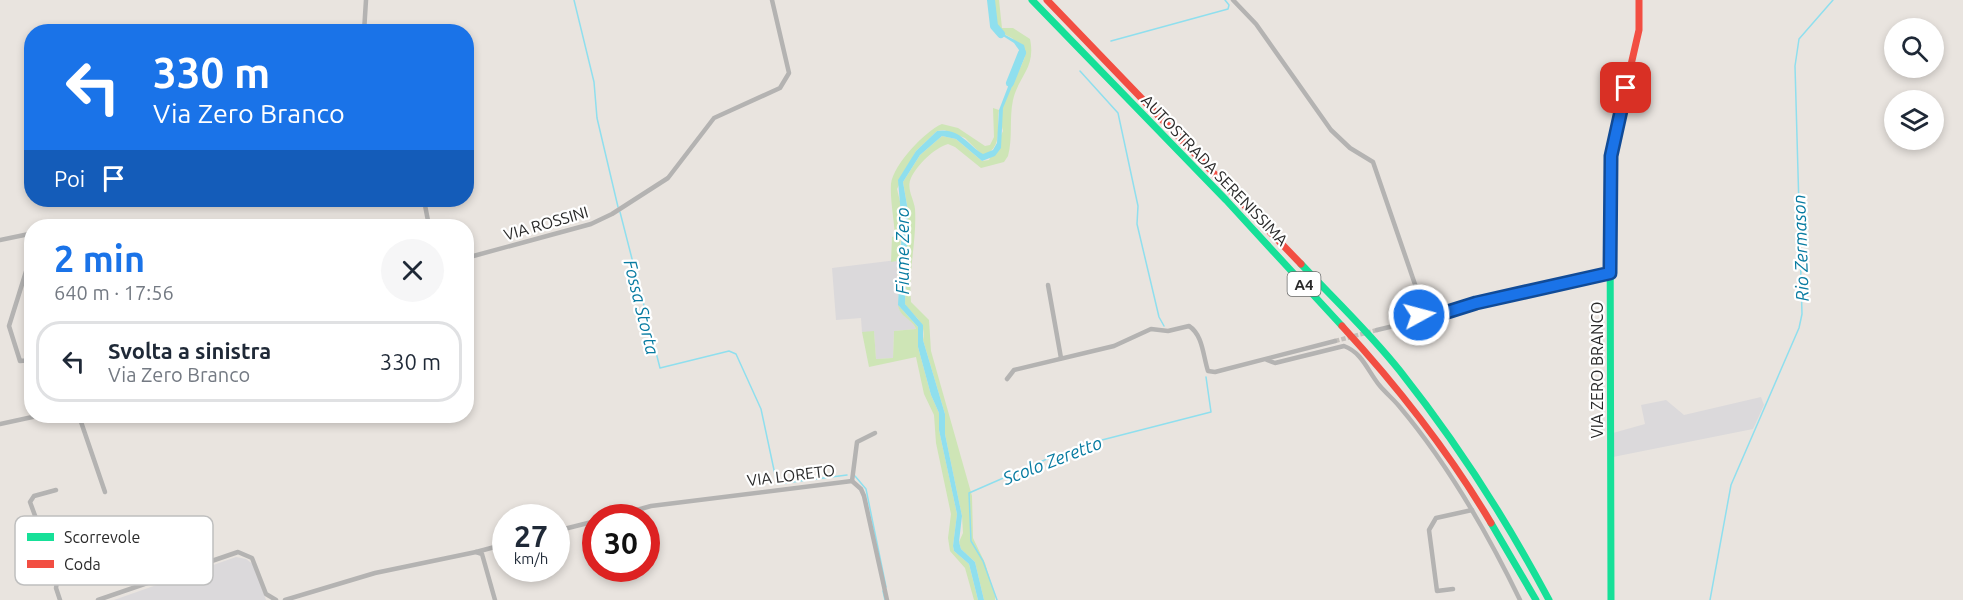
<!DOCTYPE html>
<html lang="it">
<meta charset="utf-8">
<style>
:root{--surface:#fff;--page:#f6f6f7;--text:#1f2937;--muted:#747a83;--line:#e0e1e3;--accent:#1a73e8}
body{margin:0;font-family:Ubuntu,sans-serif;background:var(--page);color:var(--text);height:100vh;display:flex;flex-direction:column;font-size:22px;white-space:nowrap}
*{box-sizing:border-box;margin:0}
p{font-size:20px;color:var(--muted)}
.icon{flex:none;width:33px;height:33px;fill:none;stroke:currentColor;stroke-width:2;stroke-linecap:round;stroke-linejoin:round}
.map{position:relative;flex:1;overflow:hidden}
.sheet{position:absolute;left:24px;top:219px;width:450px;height:204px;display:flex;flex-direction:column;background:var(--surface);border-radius:24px;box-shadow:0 3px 9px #0003}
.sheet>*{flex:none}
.guide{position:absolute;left:24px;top:24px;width:450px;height:183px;border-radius:24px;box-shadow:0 3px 9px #0003;background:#1a73e8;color:#fff;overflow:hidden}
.controls{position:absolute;left:1884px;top:18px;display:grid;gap:12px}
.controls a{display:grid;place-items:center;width:60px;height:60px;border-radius:50%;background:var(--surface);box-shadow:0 3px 9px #0003;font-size:30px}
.speed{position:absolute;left:492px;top:504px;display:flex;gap:12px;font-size:30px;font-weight:700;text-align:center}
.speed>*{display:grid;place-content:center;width:78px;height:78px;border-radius:50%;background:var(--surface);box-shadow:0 3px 9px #0003;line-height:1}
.speed small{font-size:15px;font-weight:400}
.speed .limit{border:9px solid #d22;background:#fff;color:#111}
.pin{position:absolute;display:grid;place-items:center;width:51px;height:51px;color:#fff;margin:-26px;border-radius:12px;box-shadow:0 3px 9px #0006}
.me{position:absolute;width:66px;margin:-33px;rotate:83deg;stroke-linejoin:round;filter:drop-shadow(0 0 4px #0008)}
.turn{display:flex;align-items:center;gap:21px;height:126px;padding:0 30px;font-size:27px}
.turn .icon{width:78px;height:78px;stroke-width:2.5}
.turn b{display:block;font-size:42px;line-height:51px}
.then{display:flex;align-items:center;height:57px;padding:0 30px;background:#0003;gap:12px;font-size:22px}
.round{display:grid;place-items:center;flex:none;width:63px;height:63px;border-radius:32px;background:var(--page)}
.summary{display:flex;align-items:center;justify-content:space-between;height:102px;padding:0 30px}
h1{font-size:36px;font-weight:700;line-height:45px;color:var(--accent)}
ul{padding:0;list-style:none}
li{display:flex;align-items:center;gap:18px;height:81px;margin:0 12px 9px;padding:0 18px;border:3px solid var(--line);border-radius:24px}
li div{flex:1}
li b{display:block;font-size:22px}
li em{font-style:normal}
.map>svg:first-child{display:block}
.industrial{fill:#dbd9db}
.green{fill:#cee5b6}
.water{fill:#8fdfee}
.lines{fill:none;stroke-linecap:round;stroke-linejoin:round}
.stream{stroke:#8fdfee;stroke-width:1.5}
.river{stroke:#8fdfee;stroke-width:8}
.street-tunnel{stroke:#c3bfbb;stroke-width:4.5;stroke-dasharray:4.5 2;stroke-linecap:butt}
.street{stroke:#b4b3b2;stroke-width:4.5}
.fast{stroke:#16e098;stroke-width:7}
.jam{stroke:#f24e42;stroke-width:7}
.route-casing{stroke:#114b97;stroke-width:15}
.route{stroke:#1a73e8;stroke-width:10}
.labels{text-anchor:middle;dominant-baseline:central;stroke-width:4.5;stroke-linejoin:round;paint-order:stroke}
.shield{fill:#fff;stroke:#6a6a6a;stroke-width:1.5}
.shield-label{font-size:15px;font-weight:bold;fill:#2a2a2a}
.street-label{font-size:16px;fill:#2a2a2a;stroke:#fff}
.water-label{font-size:18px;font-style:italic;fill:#077ba1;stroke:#fff}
.key{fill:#fff;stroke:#bfbfbf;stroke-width:1.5}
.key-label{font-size:16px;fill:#2a2a2a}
</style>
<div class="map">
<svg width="1963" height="600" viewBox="0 0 1963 600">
<rect width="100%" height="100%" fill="#e9e4df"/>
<g class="industrial">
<polygon points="897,260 899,309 913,323 916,329 894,331 893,358 876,359 874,332 862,332 861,318 836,320 832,268"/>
<polygon points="1761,397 1764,405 1753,429 1613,457 1613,433 1645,424 1641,405 1666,400 1684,415"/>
<polygon points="236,557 246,559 254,565 266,600 114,600"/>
</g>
<g class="green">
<path d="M994,0H999L1002,28H1013L1030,39C1036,68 1019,75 1013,100C1009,119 1013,138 1008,156L1004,162L981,168L955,147L948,144C933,149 918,164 911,178C906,189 914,199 915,209C917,240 908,271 911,302L929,320L931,351L972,496L973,538L985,563L995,596V600H984L975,562L961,549L959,542L963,533L962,516L945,434V414L923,340C927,322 913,316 905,304L908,211L903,182L920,155L942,136L956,139L982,161L989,160L1003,131C995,103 1019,78 1026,53L1012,38L998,31Z"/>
<path d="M993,108L999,110C996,126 1003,142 988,154H981L965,138L944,130L937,131L916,151L897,189L902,210L898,297L897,261L891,262L892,237L895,236C894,219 890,200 891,184C893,165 925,131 942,124L958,128L985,146L990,145L994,137Z"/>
<path d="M898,305L918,327V347L931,395L939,413V430L957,514L953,546L954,551L969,564L978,600H974L965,568L950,551L948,538L951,514L936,443L934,415L924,394L916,357L869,367L862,332L874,331L876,359L893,358L894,331L916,329C912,318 900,318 898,305Z"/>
</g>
<path class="water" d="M991,0H994L998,31L1024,45L1026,53L1003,108L1001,148L995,156L982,161L956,139L942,136L920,155L903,182L908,211L905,304L923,325V340L945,414V434L962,516L959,542L961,549L975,562L984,600H978L969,564L954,551L953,546L957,514L939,430V413L931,395L918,347V327L898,305L902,227L898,180L916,151L937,131C959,127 968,145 983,154L993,150L997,143L999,110L1021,53L1014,43L995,31Z"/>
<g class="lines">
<g class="stream">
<polyline points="574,0 594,82 597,118 618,207"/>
<polyline points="1111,41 1228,9 1229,5 1225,0"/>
<polyline points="1080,71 1118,113 1138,206 1137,224 1159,317 1164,326"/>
<polyline points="620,212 660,368 729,351 736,354 761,409 777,484 847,475"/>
<polyline points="855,476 866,489 886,587"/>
<polyline points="883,591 885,600"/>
<polyline points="997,600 983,561 971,541 969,493 1047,459 1098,441 1211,412 1206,377"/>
<polyline points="1710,600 1731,485 1799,328 1802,314 1795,66 1799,39 1833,0"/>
</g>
<g class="river">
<polyline points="991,0 994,26 1001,34"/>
<polyline points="1010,83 1022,53"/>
</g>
<polyline class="street-tunnel" points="1335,341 1377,330"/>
<g class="street">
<polyline points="1233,0 1256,24 1331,130 1350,148 1373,162 1419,296 1419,312"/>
<polyline points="364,32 366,0"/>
<polyline points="466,138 470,137"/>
<polyline points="424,200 429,226"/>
<polyline points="0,240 29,234 31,238 29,262 9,326 20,361 32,360"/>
<polyline points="466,258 591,224 612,214 668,178 714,118 780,88 789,73 772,0"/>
<polyline points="1048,285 1061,358"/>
<circle cx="1424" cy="314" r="5"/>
<polyline points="1428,318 1476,303 1610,273"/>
<polyline points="1377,330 1423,319"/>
<path d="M1267,360L1275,363L1344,346C1363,353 1368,372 1380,386C1386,393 1393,399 1399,406C1448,464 1487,532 1520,600"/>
<path d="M1007,379L1014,370L1114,346L1151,329L1168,331L1189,326C1203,335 1203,356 1208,371L1215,372L1335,341"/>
<polyline points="79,416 105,492"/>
<polyline points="0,424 37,416"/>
<polyline points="852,481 857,442 875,433"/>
<polyline points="56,490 34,496 30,502 41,532 57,554 60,563 56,588 60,600"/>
<polyline points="608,518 651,506 852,481 861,489 864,496 887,600"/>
<polyline points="556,531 596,521"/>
<polyline points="476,552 506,544"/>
<polyline points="1453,589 1437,591 1429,530 1436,518 1472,510"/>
<polyline points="98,600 238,552 252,558 266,594 276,600"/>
<polyline points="285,600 375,573 476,552 482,554 495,600"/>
</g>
<g class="fast">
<polyline points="1032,0 1226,200 1342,326"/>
<polyline points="1610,189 1611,600"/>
<path d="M1301,264C1334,299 1370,333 1400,371C1457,443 1506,519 1549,600"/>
<polyline points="1491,523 1536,600"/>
</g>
<g class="jam">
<polyline points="1047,0 1301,264"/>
<polyline points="1610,189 1610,156 1639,30 1639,0"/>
<path d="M1342,326C1398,387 1449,452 1491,523"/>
</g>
</g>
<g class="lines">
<defs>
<polyline id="route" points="1419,315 1425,319 1476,303 1610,273 1611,156 1626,88"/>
</defs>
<use href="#route" class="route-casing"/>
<use href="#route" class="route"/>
</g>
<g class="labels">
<rect class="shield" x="1287.5" y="272" width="33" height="24" rx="4.5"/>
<g class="shield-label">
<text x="1304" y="284">A4</text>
</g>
<g class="street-label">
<text transform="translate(1215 170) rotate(46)">AUTOSTRADA SERENISSIMA</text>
<text transform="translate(546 223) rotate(-16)">VIA ROSSINI</text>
<text transform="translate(1597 370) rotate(-90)">VIA ZERO BRANCO</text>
<text transform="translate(791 475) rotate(-7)">VIA LORETO</text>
</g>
<g class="water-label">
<text transform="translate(1800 248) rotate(-92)">Rio Zermason</text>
<text transform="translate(902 251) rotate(-90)">Fiume Zero</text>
<text transform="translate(642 307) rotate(76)">Fossa Storta</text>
<text transform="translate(1052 460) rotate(-21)">Scolo Zeretto</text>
</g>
</g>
<rect x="15" y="516" width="198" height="69" rx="9" class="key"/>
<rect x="27" y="533" width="27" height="8" fill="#16e098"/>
<rect x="27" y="560" width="27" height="8" fill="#f24e42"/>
<g class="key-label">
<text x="64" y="543">Scorrevole</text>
<text x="64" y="570">Coda</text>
</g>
</svg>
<div class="controls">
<a><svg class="icon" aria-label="search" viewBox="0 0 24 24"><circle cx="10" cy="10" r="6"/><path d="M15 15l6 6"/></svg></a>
<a><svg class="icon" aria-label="layers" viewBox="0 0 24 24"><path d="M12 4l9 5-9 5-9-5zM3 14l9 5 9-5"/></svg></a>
</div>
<div class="speed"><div>27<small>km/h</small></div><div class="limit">30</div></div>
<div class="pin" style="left:1626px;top:88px;background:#d93025"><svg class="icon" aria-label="arrive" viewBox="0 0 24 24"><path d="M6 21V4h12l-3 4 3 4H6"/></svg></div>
<svg class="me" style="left:1419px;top:315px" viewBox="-20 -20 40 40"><circle r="17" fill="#1a73e8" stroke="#fff" stroke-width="3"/><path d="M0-11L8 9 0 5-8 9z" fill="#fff"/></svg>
<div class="guide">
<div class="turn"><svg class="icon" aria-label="left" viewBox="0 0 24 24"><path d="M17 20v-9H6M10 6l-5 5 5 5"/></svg><div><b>330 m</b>Via Zero Branco</div></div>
<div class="then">Poi<svg class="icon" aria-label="arrive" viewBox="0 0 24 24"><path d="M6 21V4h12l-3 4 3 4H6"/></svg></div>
</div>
<section class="sheet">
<div class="summary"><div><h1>2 min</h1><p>640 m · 17:56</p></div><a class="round"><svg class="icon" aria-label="close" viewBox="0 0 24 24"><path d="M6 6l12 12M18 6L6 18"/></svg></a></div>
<ul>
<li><svg class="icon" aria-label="left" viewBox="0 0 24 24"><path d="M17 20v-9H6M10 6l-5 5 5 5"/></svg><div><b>Svolta a sinistra</b><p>Via Zero Branco</p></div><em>330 m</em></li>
</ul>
</section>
</div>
